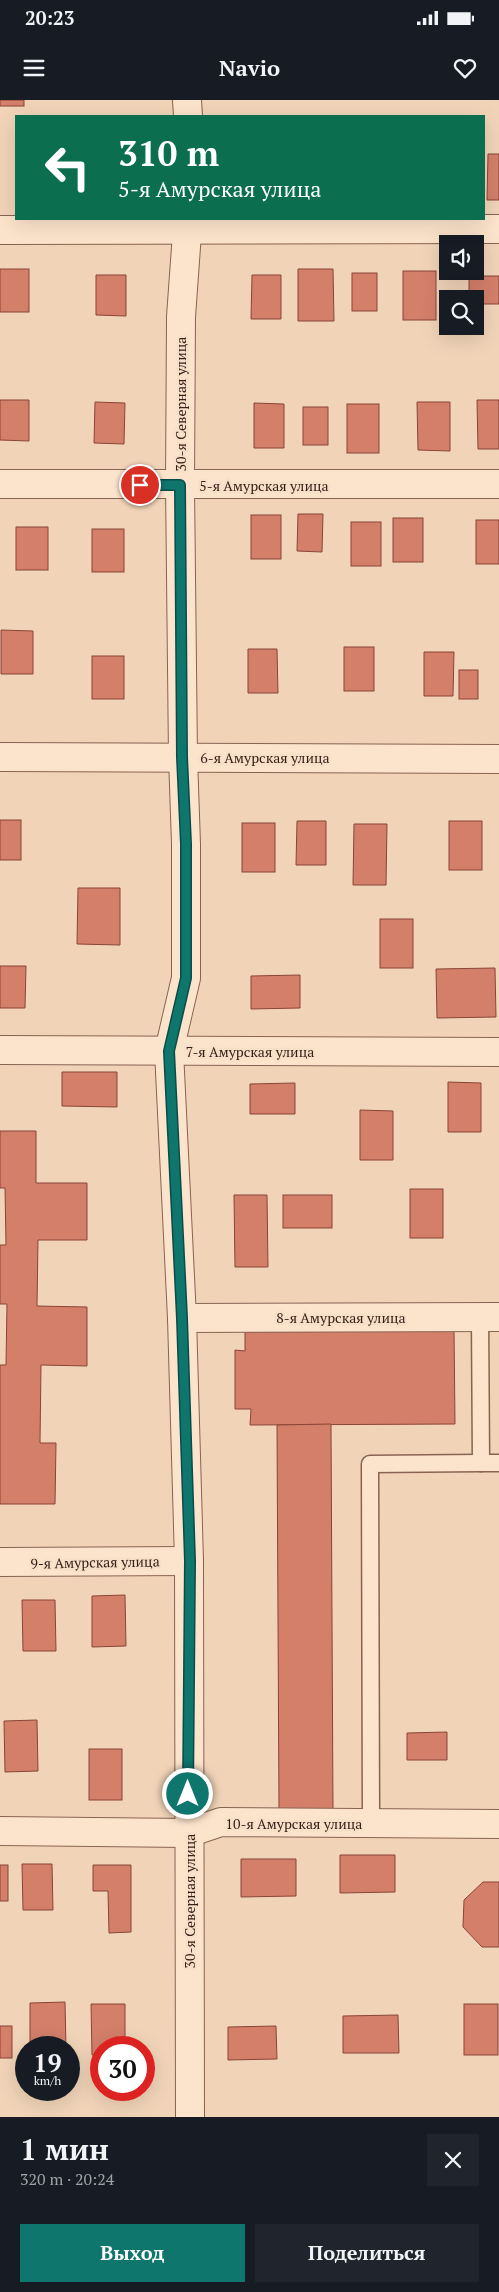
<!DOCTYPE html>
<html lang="ru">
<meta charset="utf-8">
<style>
:root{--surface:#171b24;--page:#20242c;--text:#f1f3f6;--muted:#9ea1a6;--accent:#0f766e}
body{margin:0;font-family:"PT Serif",serif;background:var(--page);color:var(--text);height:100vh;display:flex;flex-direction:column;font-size:19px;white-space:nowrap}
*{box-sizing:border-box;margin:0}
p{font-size:16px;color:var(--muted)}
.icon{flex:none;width:28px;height:28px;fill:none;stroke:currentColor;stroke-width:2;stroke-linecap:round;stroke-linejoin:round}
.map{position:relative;height:2017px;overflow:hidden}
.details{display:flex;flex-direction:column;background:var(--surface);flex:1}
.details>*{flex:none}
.top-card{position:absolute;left:15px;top:15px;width:470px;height:105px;border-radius:0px;box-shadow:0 5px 20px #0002;background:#0b6e4f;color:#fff;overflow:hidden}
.fabs{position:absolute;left:439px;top:135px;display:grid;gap:10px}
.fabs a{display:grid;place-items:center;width:45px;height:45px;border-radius:0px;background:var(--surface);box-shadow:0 5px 20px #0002;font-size:25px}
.speed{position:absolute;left:15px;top:1936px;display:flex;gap:10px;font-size:25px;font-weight:700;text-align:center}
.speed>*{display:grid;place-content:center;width:65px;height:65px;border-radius:50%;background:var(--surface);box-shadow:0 5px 20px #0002;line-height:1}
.speed small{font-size:12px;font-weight:400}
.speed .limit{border:8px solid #d22;background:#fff;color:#111}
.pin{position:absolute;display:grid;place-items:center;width:42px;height:42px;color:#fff;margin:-21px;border:2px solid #fff;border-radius:50%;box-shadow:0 1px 5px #0007}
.me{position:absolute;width:55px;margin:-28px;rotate:0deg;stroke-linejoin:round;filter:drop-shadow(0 0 4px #0008)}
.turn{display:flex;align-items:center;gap:18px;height:105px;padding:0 20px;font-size:22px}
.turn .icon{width:65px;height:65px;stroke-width:2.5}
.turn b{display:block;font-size:35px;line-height:42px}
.round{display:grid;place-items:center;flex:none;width:52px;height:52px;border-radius:0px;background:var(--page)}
.summary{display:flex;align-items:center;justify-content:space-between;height:85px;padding:0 20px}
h1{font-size:30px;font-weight:600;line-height:38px}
.action{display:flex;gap:10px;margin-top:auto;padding:10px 20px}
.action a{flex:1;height:58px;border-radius:0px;background:var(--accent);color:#fff;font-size:20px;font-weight:600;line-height:58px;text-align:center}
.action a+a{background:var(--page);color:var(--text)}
.status{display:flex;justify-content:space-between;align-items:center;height:35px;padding:0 25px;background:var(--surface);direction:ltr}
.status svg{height:14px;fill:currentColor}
header{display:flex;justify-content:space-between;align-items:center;height:65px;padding:0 20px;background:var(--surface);font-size:22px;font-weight:600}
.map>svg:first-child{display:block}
.building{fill:#d37f6a;stroke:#894536}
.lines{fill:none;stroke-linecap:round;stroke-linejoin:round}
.lane-casing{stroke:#886352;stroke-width:19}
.street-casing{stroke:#886352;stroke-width:30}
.lane{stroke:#fce3cb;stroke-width:16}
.street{stroke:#fce3cb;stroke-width:28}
.route-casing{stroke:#0a4d48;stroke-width:12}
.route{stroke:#0f766e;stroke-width:9}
.labels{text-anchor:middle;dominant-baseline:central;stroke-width:5;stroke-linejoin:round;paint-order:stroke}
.street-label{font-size:14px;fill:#352019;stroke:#f8e0c8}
</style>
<div class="status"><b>20:23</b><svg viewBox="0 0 49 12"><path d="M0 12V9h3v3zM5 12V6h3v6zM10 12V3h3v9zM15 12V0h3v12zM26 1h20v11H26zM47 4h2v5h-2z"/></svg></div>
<header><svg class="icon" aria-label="menu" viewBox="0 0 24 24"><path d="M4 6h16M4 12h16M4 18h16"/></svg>Navio<svg class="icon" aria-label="heart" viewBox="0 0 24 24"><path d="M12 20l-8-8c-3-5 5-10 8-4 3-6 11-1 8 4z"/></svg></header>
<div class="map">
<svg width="499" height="2017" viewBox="0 0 499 2017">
<rect width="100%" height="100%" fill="#f1d4b8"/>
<g class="building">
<rect x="0" y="0" width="24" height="6"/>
<polygon points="488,54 499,54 499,100 487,100"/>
<rect x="0" y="169" width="29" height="43"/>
<polygon points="298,169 333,169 334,221 298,221"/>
<rect x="403" y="171" width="33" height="49"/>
<rect x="352" y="173" width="25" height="38"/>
<polygon points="96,175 126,175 126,216 96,215"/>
<polygon points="252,175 281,175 281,219 251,219"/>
<polygon points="469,176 499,176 499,204 475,204 475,199 469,199"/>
<polygon points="0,300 29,300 29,341 0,340"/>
<polygon points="477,300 499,300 499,349 478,349"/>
<polygon points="95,302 125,303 124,344 94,343"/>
<polygon points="417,302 450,302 450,351 418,350"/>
<polygon points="254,303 284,304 284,348 254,348"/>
<rect x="347" y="304" width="32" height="49"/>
<rect x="303" y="307" width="25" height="38"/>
<polygon points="298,414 323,414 322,452 297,451"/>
<rect x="251" y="415" width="30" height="44"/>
<rect x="393" y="418" width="30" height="44"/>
<rect x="476" y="420" width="23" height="44"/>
<rect x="351" y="422" width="30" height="44"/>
<rect x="16" y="427" width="32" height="43"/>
<rect x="92" y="429" width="32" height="43"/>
<polygon points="1,530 33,531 33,574 1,574"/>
<rect x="344" y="547" width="30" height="44"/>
<polygon points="248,549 277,549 278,593 248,593"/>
<polygon points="424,552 454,552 453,596 424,596"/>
<rect x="92" y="556" width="32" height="43"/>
<rect x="459" y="570" width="19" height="29"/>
<rect x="0" y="720" width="21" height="40"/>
<polygon points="297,721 326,721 326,765 296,765"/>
<rect x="449" y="721" width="33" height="49"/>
<rect x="242" y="723" width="33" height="49"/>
<polygon points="354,724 387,724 386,785 353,785"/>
<polygon points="78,788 120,788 120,845 77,844"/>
<rect x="380" y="819" width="33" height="49"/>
<polygon points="0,866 26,866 25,908 0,908"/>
<polygon points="495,868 496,917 437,918 436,869"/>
<polygon points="300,875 300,908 251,909 251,876"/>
<polygon points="62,972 117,972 117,1007 62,1006"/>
<polygon points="448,982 481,983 481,1032 448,1032"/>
<polygon points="295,983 295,1014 250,1014 250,984"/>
<polygon points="360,1010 393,1011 393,1060 360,1060"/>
<polygon points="0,1031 36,1031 36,1083 87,1083 87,1140 38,1140 37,1206 87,1207 87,1266 41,1265 40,1343 56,1343 55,1404 0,1404 0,1265 6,1265 7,1204 0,1204 0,1145 6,1145 5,1088 0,1088"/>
<rect x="410" y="1089" width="33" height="49"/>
<polygon points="234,1095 267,1095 268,1167 235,1167"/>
<rect x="283" y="1095" width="49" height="33"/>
<polygon points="245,1229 454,1229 455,1324 250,1325 251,1309 235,1309 235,1250 245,1251"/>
<polygon points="331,1324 333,1710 279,1711 277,1325"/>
<polygon points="125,1495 126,1546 92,1547 92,1496"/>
<polygon points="22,1500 55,1500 56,1551 23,1551"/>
<polygon points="37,1620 38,1671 5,1672 4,1621"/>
<polygon points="447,1632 447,1660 407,1660 407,1633"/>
<rect x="89" y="1649" width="33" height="51"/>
<polygon points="340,1755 395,1755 395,1792 340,1793"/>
<polygon points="241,1759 296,1759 296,1796 241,1797"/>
<polygon points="22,1764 52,1764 53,1810 23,1810"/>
<rect x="0" y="1765" width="8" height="36"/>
<polygon points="93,1765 131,1765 131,1832 109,1833 108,1791 93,1791"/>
<polygon points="483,1782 499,1782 499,1847 482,1847 463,1827 464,1800"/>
<polygon points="65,1902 66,1948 30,1948 30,1903"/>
<polygon points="91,1904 125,1904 125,1948 101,1948 101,1955 92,1955"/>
<rect x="464" y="1904" width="34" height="51"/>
<polygon points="398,1915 399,1953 343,1953 343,1916"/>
<rect x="0" y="1926" width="12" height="32"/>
<polygon points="276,1926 277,1959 228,1960 228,1927"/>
</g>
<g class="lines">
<defs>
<g id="lane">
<polyline points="480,1217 481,1363 499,1363"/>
<polyline points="371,1723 370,1364 481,1363"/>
</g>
<g id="street">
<polyline points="187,0 188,16"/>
<polyline points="188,119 181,217 180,385 183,657 186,744 186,878 169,951 182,1218 189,1461 190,2017"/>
<polyline points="0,130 499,129"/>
<polyline points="0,384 499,384"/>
<polyline points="0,657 499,659"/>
<polyline points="0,950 499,952"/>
<polyline points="182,1218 499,1217"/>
<polyline points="0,1462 189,1461"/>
<polyline points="0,1731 188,1733 221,1722 499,1724"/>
</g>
</defs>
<use href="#lane" class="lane-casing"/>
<use href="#street" class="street-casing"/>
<use href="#lane" class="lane"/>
<use href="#street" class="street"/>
</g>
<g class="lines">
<defs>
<polyline id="route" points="140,385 180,385 182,657 186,744 186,878 169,951 182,1218 190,1461 188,1694"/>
</defs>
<use href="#route" class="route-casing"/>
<use href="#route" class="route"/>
</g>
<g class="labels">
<g class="street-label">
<text transform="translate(180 304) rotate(-90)">30-я Северная улица</text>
<text x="264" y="385">5-я Амурская улица</text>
<text x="265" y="657">6-я Амурская улица</text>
<text x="250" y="951">7-я Амурская улица</text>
<text x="341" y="1217">8-я Амурская улица</text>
<text transform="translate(95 1462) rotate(-1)">9-я Амурская улица</text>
<text x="294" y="1723">10-я Амурская улица</text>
<text transform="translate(189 1801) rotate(-90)">30-я Северная улица</text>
</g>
</g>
</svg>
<div class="fabs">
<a><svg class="icon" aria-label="sound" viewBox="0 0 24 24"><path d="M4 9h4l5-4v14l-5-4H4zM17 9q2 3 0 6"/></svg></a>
<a><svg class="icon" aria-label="search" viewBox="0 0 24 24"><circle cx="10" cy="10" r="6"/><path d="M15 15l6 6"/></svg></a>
</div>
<div class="speed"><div>19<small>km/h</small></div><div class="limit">30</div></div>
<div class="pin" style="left:140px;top:385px;background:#d93025"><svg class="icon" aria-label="arrive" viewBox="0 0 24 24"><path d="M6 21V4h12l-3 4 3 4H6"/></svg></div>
<svg class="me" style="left:188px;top:1694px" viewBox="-20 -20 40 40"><circle r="17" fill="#0f766e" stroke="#fff" stroke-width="3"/><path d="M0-11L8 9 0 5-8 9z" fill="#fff"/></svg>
<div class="top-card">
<div class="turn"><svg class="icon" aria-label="left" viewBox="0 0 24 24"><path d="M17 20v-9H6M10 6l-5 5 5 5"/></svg><div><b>310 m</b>5-я Амурская улица</div></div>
</div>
</div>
<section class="details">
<div class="summary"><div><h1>1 мин</h1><p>320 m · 20:24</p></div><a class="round"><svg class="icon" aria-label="close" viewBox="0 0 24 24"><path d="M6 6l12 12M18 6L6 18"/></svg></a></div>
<div class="action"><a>Выход</a><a>Поделиться</a></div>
</section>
